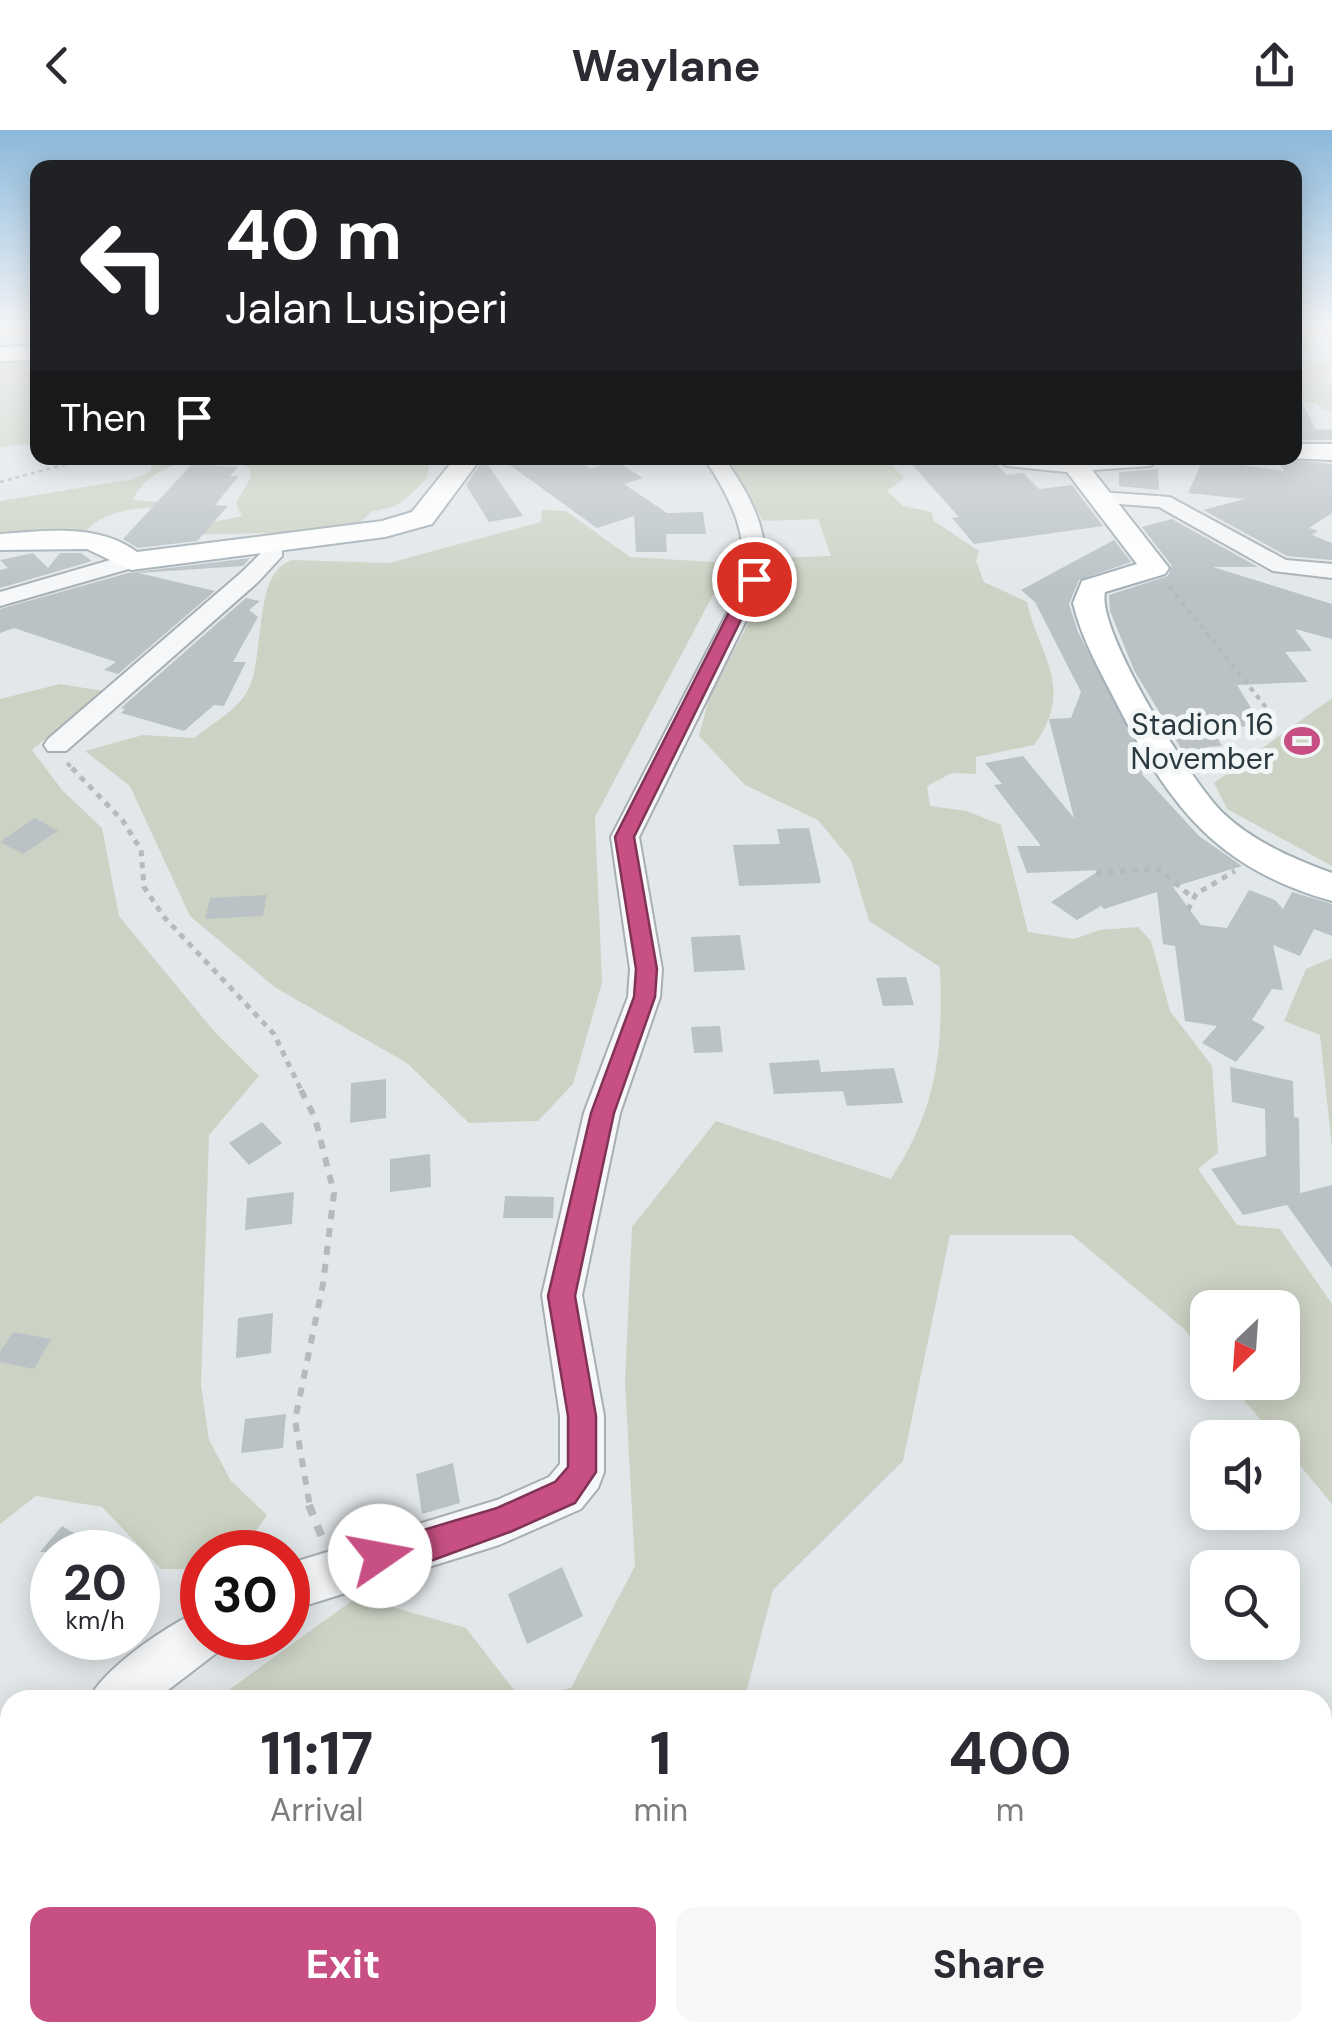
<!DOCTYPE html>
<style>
:root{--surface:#fff;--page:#f7f7f7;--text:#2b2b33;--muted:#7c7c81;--accent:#c74f83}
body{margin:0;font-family:"DM Sans",sans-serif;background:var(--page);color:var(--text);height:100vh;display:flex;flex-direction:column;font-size:38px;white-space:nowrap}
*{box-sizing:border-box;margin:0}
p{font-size:32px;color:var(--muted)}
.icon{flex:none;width:55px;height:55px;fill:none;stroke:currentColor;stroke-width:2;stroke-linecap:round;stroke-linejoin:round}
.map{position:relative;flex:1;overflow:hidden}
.drawer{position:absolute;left:0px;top:1560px;width:1332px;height:352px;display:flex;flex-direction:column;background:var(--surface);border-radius:30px 30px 0 0;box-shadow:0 5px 25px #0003}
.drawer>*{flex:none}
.guide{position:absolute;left:30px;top:30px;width:1272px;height:305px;border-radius:20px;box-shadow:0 5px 25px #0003;background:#202124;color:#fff;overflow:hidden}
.needle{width:65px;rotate:205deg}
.tools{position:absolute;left:1190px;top:1160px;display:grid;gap:20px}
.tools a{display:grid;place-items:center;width:110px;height:110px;border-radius:20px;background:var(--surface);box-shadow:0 5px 25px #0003;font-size:50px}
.speed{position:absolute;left:30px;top:1400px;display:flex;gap:20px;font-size:50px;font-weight:700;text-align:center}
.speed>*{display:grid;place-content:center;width:130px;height:130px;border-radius:50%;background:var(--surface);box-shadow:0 5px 25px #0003;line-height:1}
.speed small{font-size:25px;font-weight:400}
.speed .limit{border:15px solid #d22;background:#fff;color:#111}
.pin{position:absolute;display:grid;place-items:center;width:85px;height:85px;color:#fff;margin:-42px;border:5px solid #fff;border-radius:50%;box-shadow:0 2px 10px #0007}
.me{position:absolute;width:110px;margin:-55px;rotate:78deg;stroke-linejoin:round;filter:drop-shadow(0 0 8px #0008)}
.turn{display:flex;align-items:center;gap:35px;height:210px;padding:0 30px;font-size:45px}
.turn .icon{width:130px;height:130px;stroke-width:2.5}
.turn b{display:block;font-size:70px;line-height:85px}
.then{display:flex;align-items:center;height:95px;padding:0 30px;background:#0003;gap:20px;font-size:38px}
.eta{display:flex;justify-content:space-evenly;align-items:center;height:170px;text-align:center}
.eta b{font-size:60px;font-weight:700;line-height:70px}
.cta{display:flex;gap:20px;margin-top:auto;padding:20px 30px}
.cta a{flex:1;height:115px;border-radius:20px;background:var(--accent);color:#fff;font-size:40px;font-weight:700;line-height:115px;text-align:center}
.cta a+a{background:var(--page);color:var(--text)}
header{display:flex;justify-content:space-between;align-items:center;height:130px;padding:0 30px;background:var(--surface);font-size:45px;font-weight:700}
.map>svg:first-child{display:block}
.green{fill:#ccd3c4}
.building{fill:#bac2c6}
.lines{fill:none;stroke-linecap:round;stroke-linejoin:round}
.minor-casing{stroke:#a7afb4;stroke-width:4}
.major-casing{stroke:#a2afb5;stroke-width:4}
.path-far4{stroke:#b4babd;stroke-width:2.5;stroke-dasharray:4 4;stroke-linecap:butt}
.path-far3{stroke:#b4babd;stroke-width:4;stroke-dasharray:5 5;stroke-linecap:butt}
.path-far2{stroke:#b4babd;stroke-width:5;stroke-dasharray:6 6;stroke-linecap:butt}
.path-far1{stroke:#b4babd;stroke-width:6;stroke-dasharray:9 9;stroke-linecap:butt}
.path{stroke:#b4babd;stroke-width:8;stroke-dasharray:11 11;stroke-linecap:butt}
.minor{fill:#f5f7f8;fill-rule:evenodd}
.major{fill:#fff;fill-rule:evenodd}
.route{fill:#c74f83;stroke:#813355;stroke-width:2.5}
.labels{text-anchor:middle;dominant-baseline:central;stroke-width:10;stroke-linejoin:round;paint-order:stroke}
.far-poi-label{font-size:30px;fill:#2b3941;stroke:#f2f6f7;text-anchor:end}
</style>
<header><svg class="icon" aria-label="back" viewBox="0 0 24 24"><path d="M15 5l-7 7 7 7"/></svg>Waylane<svg class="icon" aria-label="share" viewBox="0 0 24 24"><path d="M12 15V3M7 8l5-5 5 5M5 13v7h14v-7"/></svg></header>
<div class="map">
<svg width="1332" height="1911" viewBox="0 0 1332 1911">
<rect width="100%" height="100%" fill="#e2e7ea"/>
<g class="green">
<polygon points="1295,208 1307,209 1309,221 1297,224 1314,234 1332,233 1326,253 1332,254 1332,281 1322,279 1317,273 1295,271"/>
<polygon points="37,232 37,313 0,317 0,233"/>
<path d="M153,328H448L429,335L427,348L409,366L395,376L371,382L352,401L176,405L180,399L242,386L236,373L251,347L250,338C217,318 148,332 133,370L172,373L169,376C139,378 104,379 84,403L0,405V371L133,349L150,342Z"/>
<path d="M733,328H885L904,348L887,361L903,376L931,382L934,391L979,421L976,431L984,452L1027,472C1039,527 1076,557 1034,615L976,627V644L952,643L927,656L930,676L967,681L1001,695L1028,802L1074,809L1100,800L1138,797L1151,811L1170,881L1212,936L1218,1023L1198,1039L1237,1095L1280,1099L1332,1174V1374L1283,1315L1282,1308L1276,1307L1229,1253L1282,1252V1178H1208L1207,1227L1184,1199L1072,1105H950L903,1331L773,1460L744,1570H215L357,1467L466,1498L521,1569L571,1558L635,1436L625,1251L632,1097L716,991L891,1049C938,975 943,923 940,837L869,791L851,730L818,690L745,655L699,606L710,565L754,483L769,428L831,426L818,389L763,391L729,333Z"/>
<path d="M542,380L566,381L630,427L730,433L595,687L602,853L573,954L538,991L469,993L407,933L276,858L190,786L130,656L85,621L143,605L194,608C209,596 230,584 242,569C270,536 248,445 292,430L389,433L541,392Z"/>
<polygon points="60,554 103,561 32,620 62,660 102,698 119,786 213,900 259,946 209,1005 201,1255 209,1310 231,1351 267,1385 242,1422 202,1422 202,1439 161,1439 102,1377 36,1366 0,1394 0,569"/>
<polygon points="1332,568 1332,736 1227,679 1214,653"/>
<polygon points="1332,828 1332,1018 1320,905 1284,891 1306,839"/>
<polygon points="10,1759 10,1902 845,1902 858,1911 0,1911 0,1768"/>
</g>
<g class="building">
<polygon points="1295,257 1315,299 1332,300 1332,310 1295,310"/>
<polygon points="500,328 577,328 590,339 616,331 643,348 624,354 667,383 703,382 706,404 666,404 667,422 636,422 634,386 597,398"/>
<polygon points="906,328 990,328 1007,345 1023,343 1039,359 1072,355 1103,396 974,414 952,388 959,387"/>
<polygon points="1276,328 1332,334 1332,383 1309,398 1318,401 1312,405 1332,413 1332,430 1287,426 1203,380 1245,369 1188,363 1203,330 1284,341"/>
<polygon points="484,329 523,386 489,392 466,355"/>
<polygon points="192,334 238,337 230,346 239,346 215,375 228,376 197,411 138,418 123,409"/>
<polygon points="1158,339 1159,360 1119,356 1119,342"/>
<polygon points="1172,389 1258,437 1213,437 1332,474 1332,509 1295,499 1312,521 1285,522 1308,552 1237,555 1262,596 1211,597 1222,616 1206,617 1220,642 1194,640 1134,540 1110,481 1109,465 1168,446 1172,436 1142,397"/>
<polygon points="1114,410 1131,432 1079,450 1069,474 1078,502 1152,643 1141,643 1199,706 1242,736 1173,757 1201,795 1227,798 1249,760 1275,770 1283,779 1292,762 1332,774 1332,806 1314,799 1300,826 1273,815 1283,860 1272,859 1252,890 1265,897 1236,932 1202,913 1217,896 1185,891 1175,816 1163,814 1157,762 1104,779 1101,776 1077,790 1051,772 1100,740 1027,743 1017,716 1041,716 994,655 1002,654 985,633 1023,626 1074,688 1049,589 1071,588 1081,562 1035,472 1021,460"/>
<polygon points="33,423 48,438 60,423 81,423 92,431 0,458 0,440 8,438 0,430"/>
<polygon points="250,428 243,436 139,443 215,461 118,544 104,540 116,532 14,498 0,503 0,479 128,443"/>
<polygon points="246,468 260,471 249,480 258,487 233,532 246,532 224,576 214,575 184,601 121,583 125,579 121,578"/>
<polygon points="35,688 58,701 23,724 0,712"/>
<polygon points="809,698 821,753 739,756 733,715 780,714 777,699"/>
<polygon points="267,765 263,786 205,789 210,768"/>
<polygon points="740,805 745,840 694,842 691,807"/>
<polygon points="906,847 914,875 883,876 876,848"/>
<polygon points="720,896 723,922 694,923 691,897"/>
<polygon points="819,930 821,942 894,938 903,973 847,976 843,961 774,964 769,933"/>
<polygon points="1230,937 1293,951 1294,987 1299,988 1300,1063 1332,1055 1332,1138 1287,1075 1243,1085 1211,1039 1266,1026 1265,979 1232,972"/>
<polygon points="386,949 386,988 350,993 351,953"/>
<polygon points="262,992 282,1013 249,1035 229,1013"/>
<polygon points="430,1024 431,1057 390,1062 390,1029"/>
<polygon points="294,1062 292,1094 245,1100 247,1068"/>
<polygon points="505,1066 554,1067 553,1088 503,1088"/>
<polygon points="273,1183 271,1223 236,1228 238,1188"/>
<polygon points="13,1202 51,1209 34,1239 0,1232 0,1222"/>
<polygon points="286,1284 283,1318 241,1323 245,1289"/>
<polygon points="453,1333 460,1373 422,1384 416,1344"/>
<polygon points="62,1396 105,1422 40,1422"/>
<polygon points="562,1437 583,1486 527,1514 508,1464"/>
</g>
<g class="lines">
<defs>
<g id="minor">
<polygon points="1318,195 1332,195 1332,205"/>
<path d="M704,328H724C753,369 774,408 761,460L639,707L662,839L660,867L620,983L582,1165L604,1286V1342L598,1358L581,1379L499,1415L288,1481V1434L497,1370L549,1347L560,1334V1286L542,1165L584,983L628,867L630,839L611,707L739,460C752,409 732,370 704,328Z"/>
<polygon points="1100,362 1170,367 1286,430 1332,434 1332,448 1273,441 1159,377 1093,372 1093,364"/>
<polygon points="271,409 282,416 282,426 258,452 66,621 48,621 44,615 48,609 242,442 260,424 263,411"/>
<polygon points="131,424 139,426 139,436 0,476 0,462"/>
<path d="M202,1480V1508H225L219,1521L155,1570H89C102,1539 170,1493 202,1480Z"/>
<polygon points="10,1614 10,1669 0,1673 0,1618"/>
</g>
<g id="major">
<polygon points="38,216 38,230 0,231 0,217"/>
<polygon points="1295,314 1332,314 1332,330 1287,328 1295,328"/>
<path d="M455,328H481L432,394L385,407L131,440L87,419L0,420V404C45,401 98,393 137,422L382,391L412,382Z"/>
<path d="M994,328H1162L1150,336L1092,340L1169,438L1165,444L1105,462C1096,501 1193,655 1224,684C1254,712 1294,729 1332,743V771C1218,739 1171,678 1119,578C1102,544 1082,511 1073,473L1082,451L1137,434L1067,342L1007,336Z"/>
</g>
</defs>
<use href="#minor" class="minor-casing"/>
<use href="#major" class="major-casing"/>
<g class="path-far4">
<polyline points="1295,197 1308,197"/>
<polyline points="1295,205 1314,207"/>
<polyline points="0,352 90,328"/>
</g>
<g class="path-far3">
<polyline points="1169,456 1273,586"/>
<polyline points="67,633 74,640"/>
</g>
<g class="path-far2">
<polyline points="72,638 123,691 141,720 144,757 164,787 274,904 302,962"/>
<polyline points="1096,743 1159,739 1193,768"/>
<polyline points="1188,780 1196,764 1235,741"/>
</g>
<polyline class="path-far1" points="301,960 315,988 334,1063 323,1154 295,1290 310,1377"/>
<polyline class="path" points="309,1375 323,1410"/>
<use href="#minor" class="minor"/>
<use href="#major" class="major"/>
</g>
<linearGradient id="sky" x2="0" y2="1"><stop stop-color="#8bb8db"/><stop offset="0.42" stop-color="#f2f4f6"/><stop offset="1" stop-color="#f2f4f6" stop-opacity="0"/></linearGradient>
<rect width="1332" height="462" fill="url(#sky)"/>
<polygon class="route" points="754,444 761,449 634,707 657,839 655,867 614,983 575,1166 596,1286 596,1342 575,1373 510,1402 433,1430 380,1441 370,1437 365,1426 370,1416 497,1378 555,1352 568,1337 568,1286 548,1166 591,983 634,867 636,839 615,707 746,449"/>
<defs>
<symbol id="stadium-bare" viewBox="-9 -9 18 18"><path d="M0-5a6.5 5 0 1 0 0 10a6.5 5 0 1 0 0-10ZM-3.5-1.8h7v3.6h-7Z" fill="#c74f83" stroke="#f2f6f7" stroke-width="2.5" paint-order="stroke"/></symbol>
</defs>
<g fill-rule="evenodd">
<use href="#stadium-bare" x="1277" y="586" width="50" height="50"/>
</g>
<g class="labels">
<g class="far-poi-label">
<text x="1274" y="594">Stadion 16<tspan x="1274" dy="34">November</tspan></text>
</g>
</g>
</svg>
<div class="tools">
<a><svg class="needle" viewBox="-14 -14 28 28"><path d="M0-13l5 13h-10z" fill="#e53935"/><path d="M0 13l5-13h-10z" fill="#7c7c81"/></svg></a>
<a><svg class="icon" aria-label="sound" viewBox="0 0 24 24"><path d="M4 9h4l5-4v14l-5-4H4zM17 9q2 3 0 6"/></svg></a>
<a><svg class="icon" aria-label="search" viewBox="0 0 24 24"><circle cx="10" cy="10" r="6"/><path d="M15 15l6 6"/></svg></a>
</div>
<div class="speed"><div>20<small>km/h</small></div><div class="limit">30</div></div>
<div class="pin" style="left:754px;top:449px;background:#d93025"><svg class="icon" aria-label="arrive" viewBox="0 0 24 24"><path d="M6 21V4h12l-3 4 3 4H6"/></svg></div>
<svg class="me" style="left:380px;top:1426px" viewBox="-20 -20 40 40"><circle r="19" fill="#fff"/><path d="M0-13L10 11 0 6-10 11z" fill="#c74f83"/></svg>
<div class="guide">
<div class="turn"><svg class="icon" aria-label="left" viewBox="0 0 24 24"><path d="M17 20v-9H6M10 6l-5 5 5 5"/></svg><div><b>40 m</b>Jalan Lusiperi</div></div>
<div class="then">Then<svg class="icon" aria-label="arrive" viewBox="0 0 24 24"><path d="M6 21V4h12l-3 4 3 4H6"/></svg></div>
</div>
<section class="drawer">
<div class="eta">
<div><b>11:17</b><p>Arrival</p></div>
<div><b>1</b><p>min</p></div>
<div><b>400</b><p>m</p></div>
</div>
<div class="cta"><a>Exit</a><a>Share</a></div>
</section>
</div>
